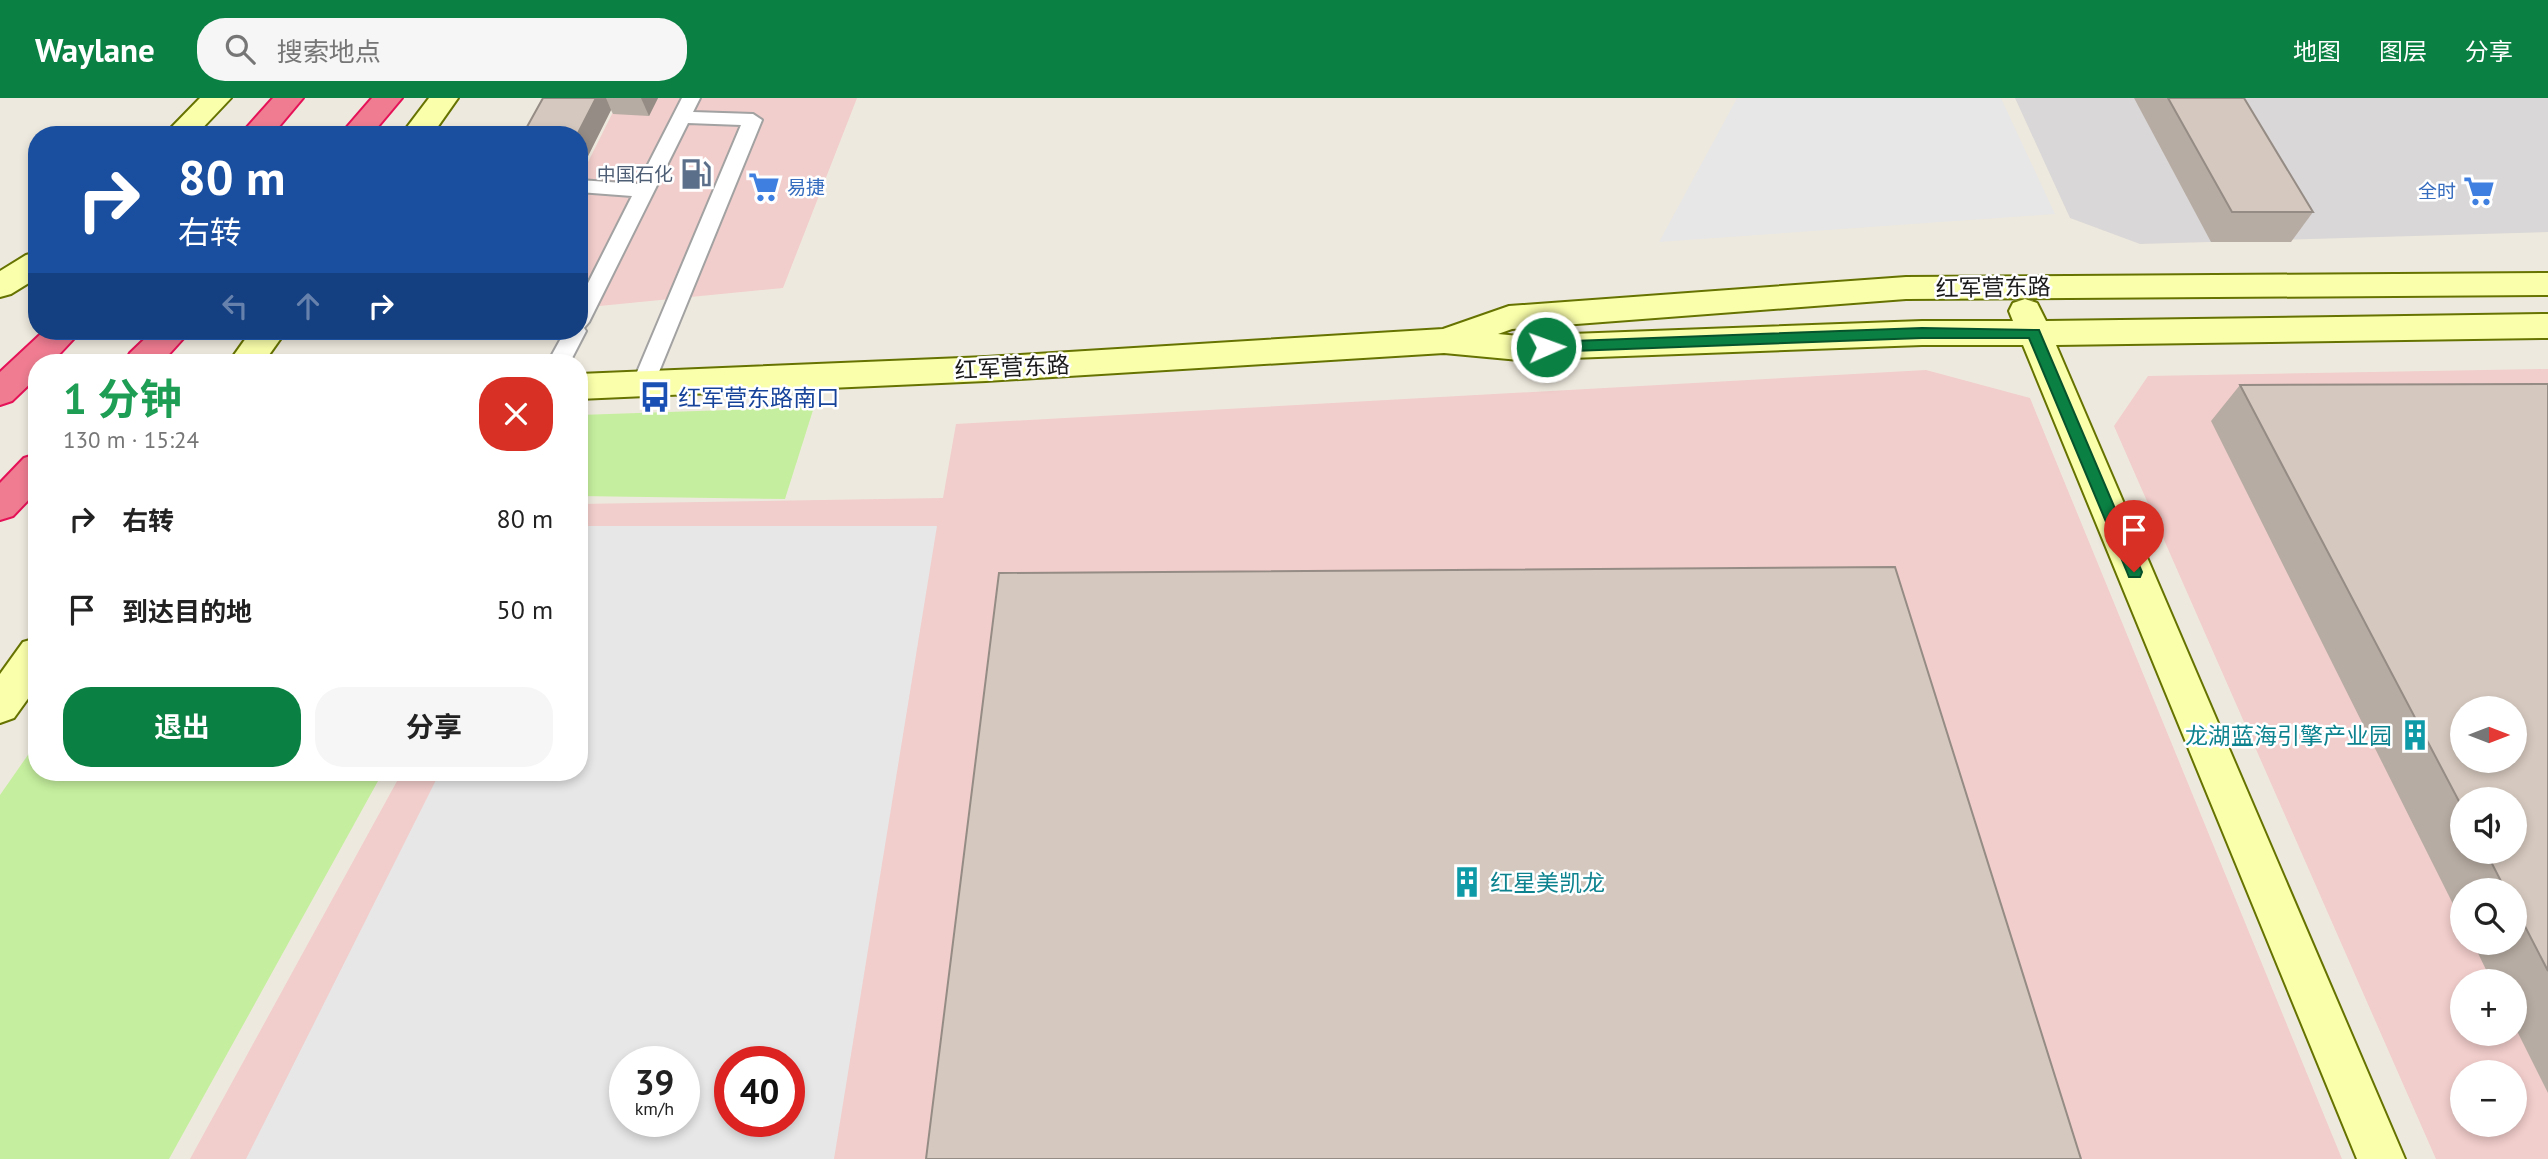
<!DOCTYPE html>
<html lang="zh">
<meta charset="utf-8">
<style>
:root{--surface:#fff;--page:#f6f6f6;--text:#222;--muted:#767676;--accent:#0b8043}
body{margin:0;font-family:"PT Sans","Noto Sans SC",sans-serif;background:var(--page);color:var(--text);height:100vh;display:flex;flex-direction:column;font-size:26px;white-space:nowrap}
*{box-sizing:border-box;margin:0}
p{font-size:23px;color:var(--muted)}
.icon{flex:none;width:38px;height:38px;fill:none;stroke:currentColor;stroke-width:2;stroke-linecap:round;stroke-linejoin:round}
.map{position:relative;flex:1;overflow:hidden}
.sheet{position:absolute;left:28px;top:256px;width:560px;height:427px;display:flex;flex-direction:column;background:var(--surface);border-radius:28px;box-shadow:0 4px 10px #0003}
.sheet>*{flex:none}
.guide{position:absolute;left:28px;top:28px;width:560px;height:214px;border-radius:28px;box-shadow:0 4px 10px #0003;background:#1a4fa0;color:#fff;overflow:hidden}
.needle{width:46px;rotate:90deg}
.controls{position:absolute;left:2450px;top:598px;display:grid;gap:14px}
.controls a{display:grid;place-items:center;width:77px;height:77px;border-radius:50%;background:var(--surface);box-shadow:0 4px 10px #0003;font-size:35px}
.speed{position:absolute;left:609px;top:948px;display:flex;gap:14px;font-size:35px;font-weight:700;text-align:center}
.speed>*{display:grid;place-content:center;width:91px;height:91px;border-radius:50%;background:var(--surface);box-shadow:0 4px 10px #0003;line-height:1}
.speed small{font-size:18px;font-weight:400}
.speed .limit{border:10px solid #d22;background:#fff;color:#111}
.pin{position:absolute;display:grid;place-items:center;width:60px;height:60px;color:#fff;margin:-72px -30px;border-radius:50% 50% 50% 0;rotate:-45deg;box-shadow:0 0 7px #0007}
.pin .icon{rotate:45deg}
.me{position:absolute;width:77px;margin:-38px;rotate:88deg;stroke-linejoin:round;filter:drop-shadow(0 0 5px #0008)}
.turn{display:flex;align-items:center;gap:24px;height:147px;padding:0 35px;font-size:32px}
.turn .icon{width:91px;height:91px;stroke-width:2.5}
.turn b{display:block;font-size:49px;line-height:60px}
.lanes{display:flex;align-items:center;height:66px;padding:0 35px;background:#0003;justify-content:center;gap:35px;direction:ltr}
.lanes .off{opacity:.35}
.round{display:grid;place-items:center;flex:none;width:74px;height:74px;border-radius:28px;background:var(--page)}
.overview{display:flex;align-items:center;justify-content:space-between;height:119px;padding:0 35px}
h1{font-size:42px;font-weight:700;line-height:52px;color:#1e9e55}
.action{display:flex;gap:14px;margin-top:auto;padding:14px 35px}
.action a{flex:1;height:80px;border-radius:28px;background:var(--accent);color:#fff;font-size:28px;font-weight:700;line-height:80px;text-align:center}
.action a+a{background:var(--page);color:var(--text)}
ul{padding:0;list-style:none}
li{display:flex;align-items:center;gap:21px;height:91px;padding:0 35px}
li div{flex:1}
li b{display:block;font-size:26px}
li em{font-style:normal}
header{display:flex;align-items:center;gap:42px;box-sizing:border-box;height:98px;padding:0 35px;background:var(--accent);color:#fff}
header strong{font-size:33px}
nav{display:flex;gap:38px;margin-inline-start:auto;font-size:24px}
.search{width:490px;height:63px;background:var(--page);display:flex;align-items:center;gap:18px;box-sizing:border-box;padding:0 24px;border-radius:28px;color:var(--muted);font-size:26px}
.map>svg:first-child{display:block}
.residential{fill:#d9d7d7}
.commercial{fill:#f1cdcb;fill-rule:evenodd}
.grass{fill:#c5ef9e}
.parking{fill:#e7e7e7;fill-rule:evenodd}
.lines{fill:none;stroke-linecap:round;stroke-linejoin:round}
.lane-casing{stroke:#a2a2a2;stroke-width:4}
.secondary-casing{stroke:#667300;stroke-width:4}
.highway-casing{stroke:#e51258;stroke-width:4}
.lane{fill:#fff;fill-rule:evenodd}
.secondary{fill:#faffab;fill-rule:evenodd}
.highway{fill:#ef7c91;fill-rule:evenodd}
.wall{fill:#b7aca3;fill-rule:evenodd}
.shaded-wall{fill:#958c85}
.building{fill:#d5c8be;stroke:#958c85;stroke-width:2;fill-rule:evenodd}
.route{fill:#0b8043;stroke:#07532c;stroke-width:2}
.labels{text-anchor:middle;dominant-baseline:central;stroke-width:5;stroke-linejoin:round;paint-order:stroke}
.far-service-label{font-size:19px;fill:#4e5e75;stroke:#fff;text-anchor:end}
.far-shop-label{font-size:19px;fill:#366cbe;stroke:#fff;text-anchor:start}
.street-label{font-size:23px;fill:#1b1b1b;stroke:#fff}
.transit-label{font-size:23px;fill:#164399;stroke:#fff;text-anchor:start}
.culture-label{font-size:23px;fill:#0d838f;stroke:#fff;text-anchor:end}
</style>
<header>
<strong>Waylane</strong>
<div class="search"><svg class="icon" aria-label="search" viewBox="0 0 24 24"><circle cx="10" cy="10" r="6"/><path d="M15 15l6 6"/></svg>搜索地点</div>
<nav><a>地图</a><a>图层</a><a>分享</a></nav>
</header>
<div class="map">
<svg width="2548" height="1061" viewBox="0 0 2548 1061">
<rect width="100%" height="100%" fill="#eee9de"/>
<polygon class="residential" points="2015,0 2548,0 2548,134 2140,146 2070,120"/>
<g class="commercial">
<polygon points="620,0 857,0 783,190 579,210 579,68 586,68"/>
<path d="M2548,271V1061H2436L2114,328L2148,278ZM2462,611H2515V663H2462ZM2462,702H2515V754H2462ZM2462,793H2515V845H2462ZM2462,884H2515V936H2462ZM2462,975H2515V1027H2462Z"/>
<path d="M1926,272L2030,300L2342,1061H190L402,674H579V406L943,400L956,326ZM625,964H684V1024H625ZM730,964H789V1024H730Z"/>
</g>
<g class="grass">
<polygon points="814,309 785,401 579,398 579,317"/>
<polygon points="37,644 37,674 383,674 169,1061 0,1061 0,697"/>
</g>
<g class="parking">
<polygon points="1737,0 2001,0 2055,116 1659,144"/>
<path d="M579,428H937L834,1061H246L440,674H579ZM625,964H684V1024H625ZM730,964H789V1024H730Z"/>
</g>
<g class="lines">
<defs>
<polygon id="lane" points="682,0 700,0 693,14 753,16 762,22 654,286 651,292 643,294 635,292 632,286 741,27 688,25 589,224 584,230 586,233 570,264 548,264 565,233 579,233 579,203 632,98 579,94 579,82 638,86"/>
<g id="secondary">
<polygon points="200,0 231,0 196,37 164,37"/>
<polygon points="429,0 458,0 432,37 401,37"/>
<polygon points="37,154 37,180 11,196 0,199 0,173 26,157"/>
<polygon points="2548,175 2548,197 1906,201 1512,231 1498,236 1519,238 1922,223 2013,223 2009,213 2013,205 2025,201 2037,205 2046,223 2548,216 2548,240 2056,247 2405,1061 2357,1061 2023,247 1922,247 1519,262 1444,255 986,283 579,301 579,276 986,259 1443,231 1509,208 1906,179"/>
<polygon points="251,233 286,233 264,264 229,264"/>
<polygon points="37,540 37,588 14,620 0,625 0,576 23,544"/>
</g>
<g id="highway">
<polygon points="273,0 303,0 272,37 240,37"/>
<polygon points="372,0 402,0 371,37 340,37"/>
<polygon points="44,233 81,233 52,264 37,264 37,279 12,303 0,307 0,274"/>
<polygon points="153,233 190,233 162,264 125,264 130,255"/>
<polygon points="37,356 37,393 13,418 0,422 0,385 24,360"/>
</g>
</defs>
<use href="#lane" class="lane-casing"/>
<use href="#secondary" class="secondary-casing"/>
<use href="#highway" class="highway-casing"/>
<use href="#lane" class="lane"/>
<use href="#secondary" class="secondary"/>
<use href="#highway" class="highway"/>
</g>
<g class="wall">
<polygon points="543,0 658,0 649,18 613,16 611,12 587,60 579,59 579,37 523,37"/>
<polygon points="2134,0 2244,0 2313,114 2291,144 2211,144"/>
<path d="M2548,286V995L2515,929V884H2492L2473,845H2515V793H2462V824L2211,323L2240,287ZM2462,702L2515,754H2462Z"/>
</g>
<g class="shaded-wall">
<polygon points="596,0 606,0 611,12 587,60 579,44 579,37 577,37"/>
<polygon points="641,0 658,0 649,18"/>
</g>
<g class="building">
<polygon points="543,0 596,0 577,37 523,36"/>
<polygon points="2168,0 2244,0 2313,114 2232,114"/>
<path d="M2548,286V873L2515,809V793H2506L2486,754H2515V702H2462V709L2240,287ZM2462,611H2515V663H2462Z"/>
<polygon points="1895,469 2081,1061 926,1061 999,475"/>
</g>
<polygon class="route" points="1922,230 2039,232 2142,474 2140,479 2129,479 2127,474 2029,240 1922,240 1546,254 1539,249 1546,244"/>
<defs>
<symbol id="fuel-bare" viewBox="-9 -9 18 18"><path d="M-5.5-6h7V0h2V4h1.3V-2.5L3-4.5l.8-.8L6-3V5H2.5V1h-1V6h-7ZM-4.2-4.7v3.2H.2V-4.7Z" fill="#5c6f8a" stroke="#fff" stroke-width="2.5" paint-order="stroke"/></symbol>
<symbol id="supermarket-bare" viewBox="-9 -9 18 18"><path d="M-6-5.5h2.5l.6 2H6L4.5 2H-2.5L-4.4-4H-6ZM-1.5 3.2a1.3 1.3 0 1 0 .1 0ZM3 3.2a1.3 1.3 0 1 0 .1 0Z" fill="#3f7fe0" stroke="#fff" stroke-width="2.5" paint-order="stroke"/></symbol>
<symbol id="bus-bare" viewBox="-9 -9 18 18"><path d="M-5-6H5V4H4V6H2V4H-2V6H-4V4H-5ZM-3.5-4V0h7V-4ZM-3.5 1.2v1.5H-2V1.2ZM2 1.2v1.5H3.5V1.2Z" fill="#1a4fb4" stroke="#fff" stroke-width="2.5" paint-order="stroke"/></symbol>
<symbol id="building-bare" viewBox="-9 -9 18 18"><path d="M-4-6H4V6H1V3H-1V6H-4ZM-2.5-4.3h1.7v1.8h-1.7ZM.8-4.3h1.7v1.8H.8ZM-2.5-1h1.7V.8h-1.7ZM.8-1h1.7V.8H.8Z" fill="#0f9aa8" stroke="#fff" stroke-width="2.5" paint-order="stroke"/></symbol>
</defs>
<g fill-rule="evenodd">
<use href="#fuel-bare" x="674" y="54" width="44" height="44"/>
<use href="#supermarket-bare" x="742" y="67" width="44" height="44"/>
<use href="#supermarket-bare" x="2457" y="71" width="44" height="44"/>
<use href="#bus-bare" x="633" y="277" width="44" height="44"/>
<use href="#building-bare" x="2393" y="615" width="44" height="44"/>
<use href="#building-bare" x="1445" y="762" width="44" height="44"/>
</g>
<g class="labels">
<g class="far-service-label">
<text x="673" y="76">中国石化</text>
</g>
<g class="far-shop-label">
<text x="787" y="89">易捷</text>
<text x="2456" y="93" text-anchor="end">全时</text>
</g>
<g class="street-label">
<text transform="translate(1993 189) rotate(-1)">红军营东路</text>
<text transform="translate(1012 269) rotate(-3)">红军营东路</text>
</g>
<g class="transit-label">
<text x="678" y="299">红军营东路南口</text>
</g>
<g class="culture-label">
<text x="2392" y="637">龙湖蓝海引擎产业园</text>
<text x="1490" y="784" text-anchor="start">红星美凯龙</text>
</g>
</g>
</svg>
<div class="controls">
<a><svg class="needle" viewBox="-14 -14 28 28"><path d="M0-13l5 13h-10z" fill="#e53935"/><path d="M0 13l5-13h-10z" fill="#767676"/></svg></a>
<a><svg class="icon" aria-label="sound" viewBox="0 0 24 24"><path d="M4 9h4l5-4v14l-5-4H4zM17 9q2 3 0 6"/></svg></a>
<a><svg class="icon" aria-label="search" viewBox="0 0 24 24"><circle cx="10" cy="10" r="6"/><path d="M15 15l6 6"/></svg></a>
<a>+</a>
<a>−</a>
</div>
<div class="speed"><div>39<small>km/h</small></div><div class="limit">40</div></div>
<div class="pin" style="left:2134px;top:474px;background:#d93025"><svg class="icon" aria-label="arrive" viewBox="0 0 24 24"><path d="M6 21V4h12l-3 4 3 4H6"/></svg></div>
<svg class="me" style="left:1546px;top:249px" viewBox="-20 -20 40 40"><circle r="17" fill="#0b8043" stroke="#fff" stroke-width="3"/><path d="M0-11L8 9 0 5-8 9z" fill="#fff"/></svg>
<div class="guide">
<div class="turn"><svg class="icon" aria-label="right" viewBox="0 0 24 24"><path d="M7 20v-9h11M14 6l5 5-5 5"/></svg><div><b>80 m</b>右转</div></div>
<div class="lanes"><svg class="icon off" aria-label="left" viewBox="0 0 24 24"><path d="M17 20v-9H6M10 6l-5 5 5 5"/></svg><svg class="icon off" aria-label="ahead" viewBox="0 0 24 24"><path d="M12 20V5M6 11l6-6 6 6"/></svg><svg class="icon" aria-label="right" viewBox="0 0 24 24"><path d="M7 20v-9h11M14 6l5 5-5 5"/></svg></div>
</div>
<section class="sheet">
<div class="overview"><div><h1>1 分钟</h1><p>130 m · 15:24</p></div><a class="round" style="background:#d93025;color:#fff"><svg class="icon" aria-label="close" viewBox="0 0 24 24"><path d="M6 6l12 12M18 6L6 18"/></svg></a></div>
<ul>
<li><svg class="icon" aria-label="right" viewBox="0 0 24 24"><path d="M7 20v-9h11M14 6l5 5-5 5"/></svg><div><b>右转</b></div><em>80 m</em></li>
<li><svg class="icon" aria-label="arrive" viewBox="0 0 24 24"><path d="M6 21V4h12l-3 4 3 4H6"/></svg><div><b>到达目的地</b></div><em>50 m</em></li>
</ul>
<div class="action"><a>退出</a><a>分享</a></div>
</section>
</div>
